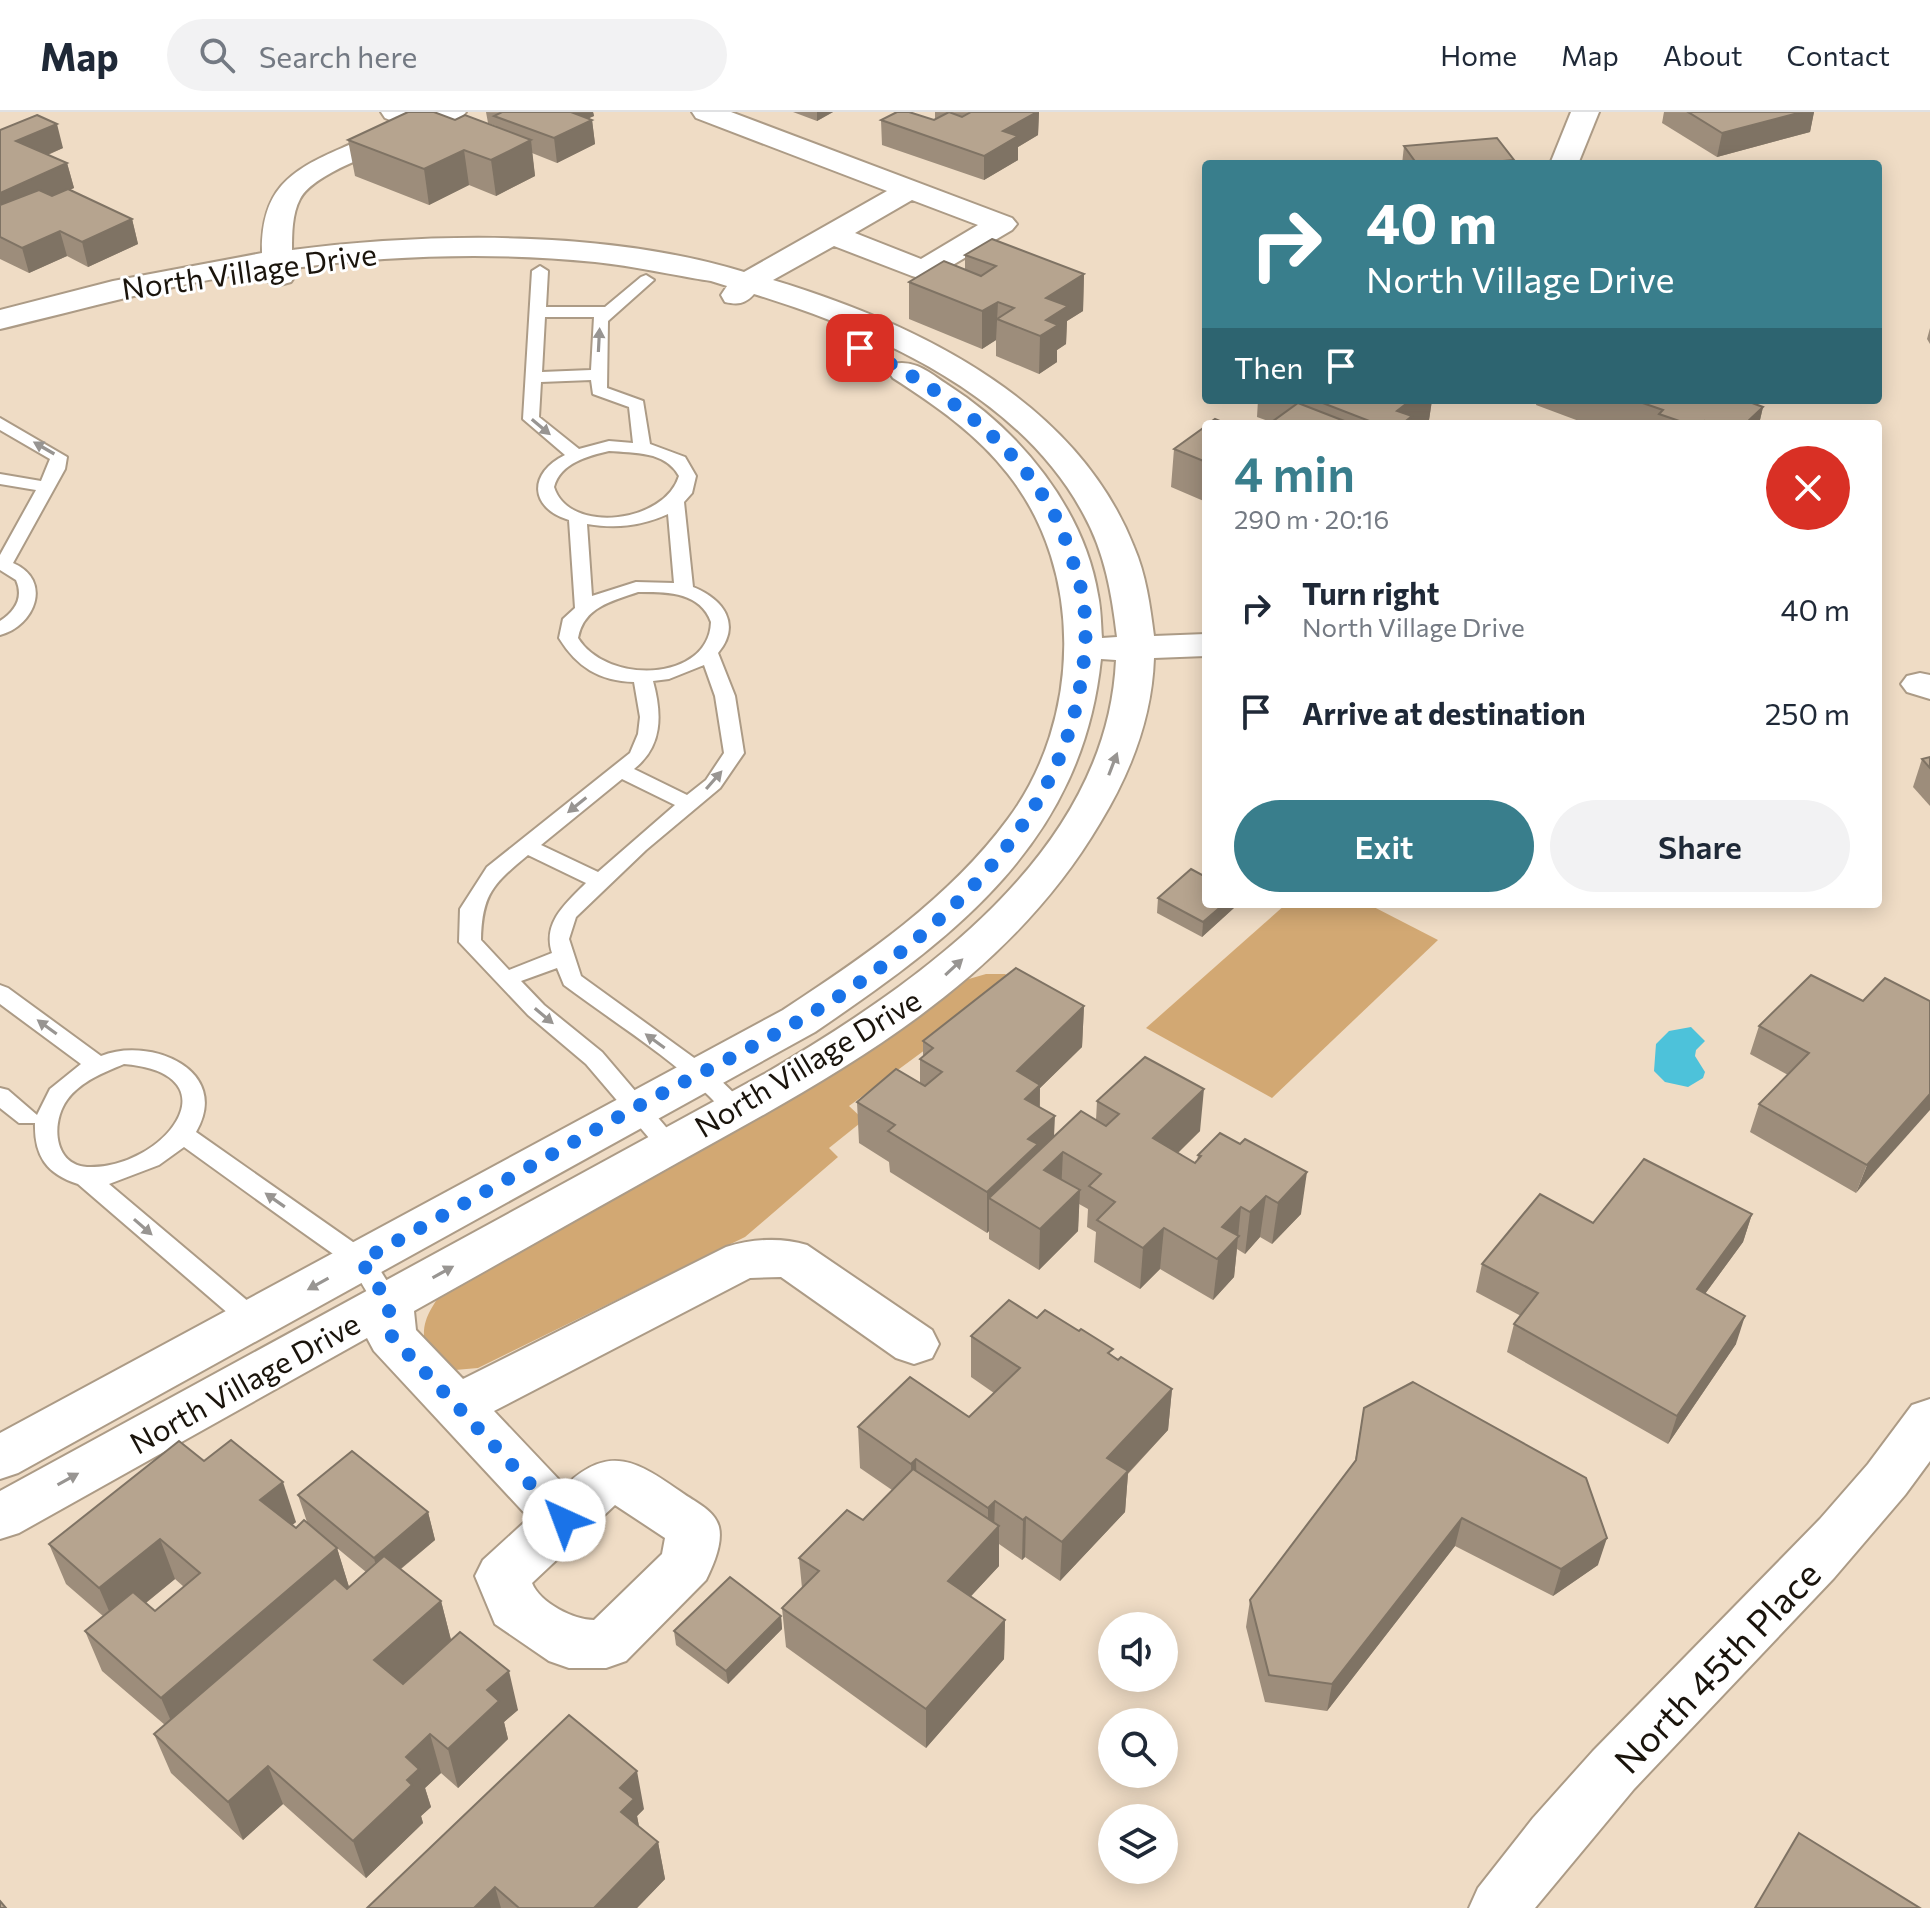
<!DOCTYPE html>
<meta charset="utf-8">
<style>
:root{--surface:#fff;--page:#f2f2f3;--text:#1f2937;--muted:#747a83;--line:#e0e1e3;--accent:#397e8c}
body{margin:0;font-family:Commissioner,sans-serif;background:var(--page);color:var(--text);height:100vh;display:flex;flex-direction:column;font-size:30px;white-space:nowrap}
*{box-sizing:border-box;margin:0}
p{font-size:26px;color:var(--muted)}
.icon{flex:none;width:44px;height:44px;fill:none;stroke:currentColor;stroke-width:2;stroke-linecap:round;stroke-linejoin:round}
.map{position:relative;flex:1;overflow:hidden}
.panel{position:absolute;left:1202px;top:308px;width:680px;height:488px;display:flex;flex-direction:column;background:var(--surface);border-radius:8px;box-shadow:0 4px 20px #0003}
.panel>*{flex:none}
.guide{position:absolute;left:1202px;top:48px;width:680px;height:244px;border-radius:8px;box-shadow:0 4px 20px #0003;background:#397e8c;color:#fff;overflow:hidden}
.tools{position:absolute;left:1098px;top:1500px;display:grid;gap:16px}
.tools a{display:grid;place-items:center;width:80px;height:80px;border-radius:50%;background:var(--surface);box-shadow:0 4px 20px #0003;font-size:40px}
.pin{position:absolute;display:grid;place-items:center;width:68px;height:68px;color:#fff;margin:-34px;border-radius:16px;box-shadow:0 4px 12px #0006}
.me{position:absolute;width:88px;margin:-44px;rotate:317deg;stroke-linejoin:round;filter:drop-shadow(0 0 6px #0008)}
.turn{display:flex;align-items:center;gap:28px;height:168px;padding:0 32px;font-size:36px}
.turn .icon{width:104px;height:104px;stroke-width:2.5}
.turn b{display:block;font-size:56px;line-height:68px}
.then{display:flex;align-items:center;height:76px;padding:0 32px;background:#0003;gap:16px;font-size:30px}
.round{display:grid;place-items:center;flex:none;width:84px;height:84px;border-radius:42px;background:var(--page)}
.summary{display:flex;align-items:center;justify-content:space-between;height:136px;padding:0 32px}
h1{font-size:48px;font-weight:600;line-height:60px;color:var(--accent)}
.cta{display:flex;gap:16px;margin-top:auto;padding:16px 32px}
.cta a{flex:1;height:92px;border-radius:48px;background:var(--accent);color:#fff;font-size:32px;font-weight:600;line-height:92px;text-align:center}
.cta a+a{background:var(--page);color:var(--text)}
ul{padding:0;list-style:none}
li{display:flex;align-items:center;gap:24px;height:104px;padding:0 32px}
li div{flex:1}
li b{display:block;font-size:30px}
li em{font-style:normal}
header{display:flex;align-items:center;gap:48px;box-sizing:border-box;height:112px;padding:0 40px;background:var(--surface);border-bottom:2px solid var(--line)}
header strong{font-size:38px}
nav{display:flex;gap:44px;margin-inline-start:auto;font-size:28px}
.search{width:560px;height:72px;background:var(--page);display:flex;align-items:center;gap:20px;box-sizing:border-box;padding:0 28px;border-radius:44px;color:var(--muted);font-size:30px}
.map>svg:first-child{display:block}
.green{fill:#d2a873}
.water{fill:#4dc2da}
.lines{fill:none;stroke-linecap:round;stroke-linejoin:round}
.lane-casing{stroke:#ac9b86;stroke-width:4}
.street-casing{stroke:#ac9b86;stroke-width:4}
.lane{fill:#fff;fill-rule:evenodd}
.street{fill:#fff;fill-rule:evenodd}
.wall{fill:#9d8d7b;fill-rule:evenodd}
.shaded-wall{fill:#7f7364}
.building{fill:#b6a48f;stroke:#7f7364;stroke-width:2}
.oneway{fill:#989592}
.route{stroke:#1a73e8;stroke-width:14;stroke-dasharray:0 25.2}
.labels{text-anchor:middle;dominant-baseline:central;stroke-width:6;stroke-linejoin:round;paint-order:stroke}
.street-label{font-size:30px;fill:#1a140c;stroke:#fff}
.near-street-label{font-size:36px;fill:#1a140c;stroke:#fff}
</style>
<header>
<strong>Map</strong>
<div class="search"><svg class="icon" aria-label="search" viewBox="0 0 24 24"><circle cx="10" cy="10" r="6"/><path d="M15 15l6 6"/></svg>Search here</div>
<nav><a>Home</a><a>Map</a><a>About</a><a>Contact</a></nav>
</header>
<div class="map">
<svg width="1930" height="1796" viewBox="0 0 1930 1796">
<rect width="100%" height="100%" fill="#efdcc5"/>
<g class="green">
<polygon points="1286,792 1368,792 1438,828 1272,986 1146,916"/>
<path d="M986,862H1005L1017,870L849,994L864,1008L829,1036L838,1045L745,1125L478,1256L455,1258L429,1246C416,1212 430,1198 449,1170L955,871Z"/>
</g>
<polygon class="water" points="1691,915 1705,929 1696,938 1695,944 1705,960 1703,966 1688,975 1665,970 1654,959 1656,932 1669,919"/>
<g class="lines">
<defs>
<g id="lane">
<path d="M540,154L548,159L546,195H605L641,165L646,163L654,168L608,209L607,276L643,289L650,332L685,345L696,364L692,381L684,390L693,475C723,487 742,512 718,541L735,584L744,641L720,676L646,738L576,805L569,827L581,864L708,956L744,991L747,997L744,1003C728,1008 720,995 709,984C666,942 612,909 564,873L557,856L521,869L544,893L602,940L677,1028L681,1034L677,1040L669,1043L661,1040L586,952L528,903L459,830L460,797L487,755L630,641L638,622L640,605L634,570C599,569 577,555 559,526L563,507L575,496L569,408C529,396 528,361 565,343L523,307L532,159ZM545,205H594L591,258L542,260ZM591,268L593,282L629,295L633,331L609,329L579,337L539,305L541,270ZM609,339C635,341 665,339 679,364C665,411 569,423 554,375C560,351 588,344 609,339ZM668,402L674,471L636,470L592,484L587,412C617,417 641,414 668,402ZM638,480C665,480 700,479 711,510C709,570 607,573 578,526C584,495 610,490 638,480ZM704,553L715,584L724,641L706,668L687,683L634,657C663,634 662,602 653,569L669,567ZM622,667L675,693L598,760L541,733ZM528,743L586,771C566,791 542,811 552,841L509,858L481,828C482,782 493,772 528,743Z"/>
<path d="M0,306L67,345L65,357L13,451C53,468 35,514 0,523V509C15,499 24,486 16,468L0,458V443L36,378L0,372V362L41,369L50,347L0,318Z"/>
<path d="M0,873L8,876L101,944C150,924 232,958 196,1020L370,1142L400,1190L397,1197C370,1205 364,1164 346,1151C292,1113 238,1074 184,1035L159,1053L109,1072L262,1201L265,1208L262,1215L253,1218L244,1215L78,1072C46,1062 34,1043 35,1011H19L0,996V976L8,978L37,1003L50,977L81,952L0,892ZM124,952C238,962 163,1058 87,1055C53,1053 51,1010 67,988C81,969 103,961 124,952Z"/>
</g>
<g id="street">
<path d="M381,0H466C457,12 435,19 421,20L417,25C388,37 315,59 300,87C292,102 292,122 292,138C434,120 607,118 744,160L887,79L696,6L692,0H731L1012,106L1017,112L1012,118L934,164L923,167L912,164L834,134L773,168C915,211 1076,287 1134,435C1146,463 1150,493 1154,524L1206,522V544L1154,546C1152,606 1131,660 1100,711C1004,874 838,962 677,1051C589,1100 502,1150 414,1199L416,1218L463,1267L726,1135C752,1127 781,1125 807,1133L932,1218L939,1232L932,1246L914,1252L896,1246L781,1165L750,1166L494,1299L565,1374C611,1330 639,1351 684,1382C697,1391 715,1399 719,1415C723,1431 713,1454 706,1468L626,1549L606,1556H569L549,1549L495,1512L475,1464L483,1448L529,1406L374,1239L367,1226L19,1421L0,1427V1379L766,961C917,872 1107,742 1116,548L1101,547C1082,730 956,824 815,920L18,1361L0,1367V1321L783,898C865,844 949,787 1008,707C1081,609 1085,459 1008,362C977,322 935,293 893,266L888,259L893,252C915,247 930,261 948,273C1020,319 1084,397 1098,483C1101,497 1101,512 1102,526L1117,525C1112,483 1105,441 1084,403C1020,283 877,220 754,182C745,192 738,193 725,190L721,183L727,174L711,169C672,163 634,154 595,150C495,140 394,143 294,156L295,164L291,170L280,173L269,170L264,159C174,171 88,196 0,217V198L113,169L262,141C261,79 288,59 342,36C361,28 381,19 400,12L385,6ZM912,88L978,113L921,147L855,121ZM615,1393L665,1426L662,1442L594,1508C574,1508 540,1491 532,1471Z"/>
<polygon points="1571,0 1599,0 1578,52 1550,52"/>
<polygon points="1920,561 1930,563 1930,587 1907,580 1901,572 1907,564"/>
<polygon points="1930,1287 1930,1349 1905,1383 1834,1466 1634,1677 1535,1796 1469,1796 1478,1776 1533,1706 1593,1639 1820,1407 1868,1352 1912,1293"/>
</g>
</defs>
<use href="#lane" class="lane-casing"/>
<use href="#street" class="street-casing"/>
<use href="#lane" class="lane"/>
<use href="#street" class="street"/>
</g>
<g class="wall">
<polygon points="486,0 593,0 594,4 588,6 592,8 595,32 557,51 532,41 535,64 496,84 469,73 429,93 355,64 348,28 455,8 496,15 496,14 488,11"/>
<polygon points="793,0 833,0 817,9"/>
<polygon points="935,0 1039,0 1038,23 1018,35 1018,48 984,68 882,33 881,8 935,8"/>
<polygon points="1664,0 1814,0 1810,20 1717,45 1662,11"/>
<polygon points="0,18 63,36 48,43 67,51 74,76 69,78 132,107 138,132 88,155 67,144 29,161 0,147"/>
<polygon points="1404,34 1514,48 1513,52 1402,52"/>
<polygon points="965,143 1084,162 1083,199 1067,209 1066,232 1057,238 1057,250 1039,262 996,244 996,228 982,237 909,207 909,170 965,157"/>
<polygon points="1930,216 1930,232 1927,227"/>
<polygon points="1258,288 1432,288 1429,308 1424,312 1269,312 1271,310 1257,305"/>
<polygon points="1537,288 1744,288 1763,295 1759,312 1587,312 1536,293"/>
<polygon points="1206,314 1206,406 1205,405 1206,390 1171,375 1174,337"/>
<polygon points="1930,645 1930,694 1913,675 1922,647"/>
<polygon points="1158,786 1206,792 1236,792 1235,795 1202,825 1157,801"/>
<polygon points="1863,889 1930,889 1856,1081 1750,1020 1759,992 1788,963 1750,942 1759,914"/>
<polygon points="1084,894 1082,935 1040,976 1040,996 1054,1025 1096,1008 1097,989 1200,1019 1178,1041 1195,1051 1197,1049 1198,1043 1301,1102 1272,1132 1260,1125 1245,1142 1237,1137 1234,1165 1213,1188 1160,1157 1140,1177 1094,1150 1096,1120 1087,1115 1088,1097 1079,1092 1078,1119 1039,1158 989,1127 989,1119 987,1121 890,1060 889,1050 859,1031 857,990 920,971 920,947 923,944 923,929"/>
<polygon points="1752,1102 1743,1130 1705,1182 1736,1232 1668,1332 1507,1240 1514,1212 1521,1204 1476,1180 1482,1152 1593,1111"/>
<polygon points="1037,1206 1113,1244 1172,1277 1168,1318 1128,1362 1125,1400 1060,1469 1025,1445 1022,1448 999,1432 999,1454 970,1485 1005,1508 1004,1547 926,1636 786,1535 782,1496 802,1476 799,1446 863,1408 892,1378 860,1356 858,1315 969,1305 994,1281 971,1265 971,1224"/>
<polygon points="1364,1296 1598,1453 1553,1484 1455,1434 1327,1599 1265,1590 1246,1515 1250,1488 1355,1349"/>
<path d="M204,1349L296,1410L292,1413L296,1416L307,1410L298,1383L428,1400L435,1428L401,1457L441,1489L451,1528L518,1598L504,1610L508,1627L458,1676L441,1661L425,1676L431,1695L421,1704L423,1711L366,1766L283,1692L243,1728L171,1661L154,1622L165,1613L102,1559L85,1519L103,1504L66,1472L49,1432ZM337,1436L366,1460L349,1475ZM175,1467L184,1475L155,1499L146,1491Z"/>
<polygon points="781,1504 782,1517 728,1572 676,1533 674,1519"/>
<polygon points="644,1697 637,1704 639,1714 658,1730 665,1767 637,1796 367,1796"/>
</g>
<g class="shaded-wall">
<polygon points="559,0 593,0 594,4 561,19"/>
<polygon points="817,0 833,0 817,9"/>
<polygon points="1037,0 1039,0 1038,23 1018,35 1018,48 984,68 984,44 1003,19"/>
<polygon points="1797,0 1814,0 1810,20 1717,45 1722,21"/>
<polygon points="592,8 595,32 557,51 554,26"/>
<polygon points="57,12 63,36 23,53 16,29"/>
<polygon points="531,28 535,64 496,84 491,48"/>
<polygon points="464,38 469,73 429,93 424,57"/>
<polygon points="67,51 74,76 0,108 0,81"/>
<polygon points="132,107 138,132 88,155 82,130"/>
<polygon points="60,119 67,144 29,161 22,136"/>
<polygon points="1084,162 1083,199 1067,209 1066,232 1057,238 1057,250 1039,262 1040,224 1046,186"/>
<polygon points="998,190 996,228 982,237 982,199"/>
<polygon points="1411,288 1432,288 1429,308 1424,312 1395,312 1397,299"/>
<polygon points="1763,295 1759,312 1745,312"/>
<polygon points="1224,792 1236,792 1235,795 1202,825 1203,810"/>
<polygon points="1084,894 1082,935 1040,976 1039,1014 1024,1028 1017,959"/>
<polygon points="1204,977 1200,1019 1150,1068 1153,1026"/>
<polygon points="1930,982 1930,998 1856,1081 1867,1053"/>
<polygon points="1055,1004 1053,1045 989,1086 989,1119 987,1121 987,1080 1028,1027"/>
<polygon points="1063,1040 1061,1081 1044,1058"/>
<polygon points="1307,1060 1301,1102 1272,1132 1278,1091"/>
<polygon points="1080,1078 1078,1119 1039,1158 1040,1117"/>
<polygon points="1266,1084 1260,1125 1245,1142 1250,1100"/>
<polygon points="1241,1095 1234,1165 1213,1188 1222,1115"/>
<polygon points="1752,1102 1743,1130 1688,1205 1697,1177"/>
<polygon points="1164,1116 1160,1157 1140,1177 1143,1136"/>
<polygon points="1745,1204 1736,1232 1668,1332 1677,1304"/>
<polygon points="1172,1277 1168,1318 1128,1361 1125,1400 1060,1469 1062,1430 1107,1346"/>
<polygon points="916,1347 917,1387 912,1393 911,1352"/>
<polygon points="283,1370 296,1410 274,1428 260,1388"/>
<polygon points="995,1389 994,1419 999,1414 999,1454 948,1509 948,1469 988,1426 988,1396"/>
<polygon points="428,1400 435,1428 381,1473 374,1446"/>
<polygon points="1026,1405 1025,1445 1022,1448 1023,1408"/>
<polygon points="1462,1406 1455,1434 1327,1599 1332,1572"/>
<polygon points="1607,1426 1598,1453 1553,1484 1561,1457"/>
<polygon points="160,1427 175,1467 116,1515 99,1476"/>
<polygon points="337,1436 349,1475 178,1625 161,1586"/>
<polygon points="441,1489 451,1528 386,1587 374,1548"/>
<polygon points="781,1504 782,1517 728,1572 726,1559"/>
<polygon points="1005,1508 1004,1547 926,1636 926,1597"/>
<polygon points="509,1559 518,1598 504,1610 508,1627 458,1676 448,1637 487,1578"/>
<polygon points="430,1622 441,1661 425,1676 431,1695 421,1704 423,1711 366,1766 353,1729 407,1668 406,1645"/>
<polygon points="268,1654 283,1692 243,1728 228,1690"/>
<polygon points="637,1659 644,1697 637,1704 641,1725 621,1700 620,1676"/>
<polygon points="658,1730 665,1767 637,1796 594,1796"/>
<polygon points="495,1775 501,1796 474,1796"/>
</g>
<g class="building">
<polygon points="408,0 434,0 455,8 465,3 531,28 491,48 464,38 424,57 348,28"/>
<polygon points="502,0 571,0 592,8 554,26 494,4"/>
<polygon points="897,0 909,0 934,8 949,0 962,5 971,0 1037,0 1003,19 1018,24 984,44 881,8"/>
<polygon points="1688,0 1802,0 1722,21"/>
<polygon points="37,3 57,12 16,29 67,51 0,81 0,18"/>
<polygon points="1497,26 1514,48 1502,49 1504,52 1417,52 1404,34"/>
<polygon points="68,77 132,107 82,130 60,119 22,136 0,125 0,93 39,78 52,84"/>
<polygon points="992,127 1084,162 1046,186 1068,194 1046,208 1058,213 1040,224 997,207 1014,196 998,190 982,199 909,170 944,149 981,164 996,154 965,143"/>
<polygon points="1315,288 1411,288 1397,299 1412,304 1402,312 1377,312"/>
<polygon points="1634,288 1744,288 1763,295 1745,312 1712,312 1705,309 1702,312 1688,312 1659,302 1663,298"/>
<polygon points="1298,291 1352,312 1269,312"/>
<polygon points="1215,307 1227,312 1208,312"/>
<polygon points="1206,314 1206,350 1174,337"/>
<polygon points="1930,645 1930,656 1922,647"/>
<polygon points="1191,757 1206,765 1206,792 1224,792 1203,810 1158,786"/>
<polygon points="1016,856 1084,894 1017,959 1040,973 1025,987 1055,1004 1028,1027 1038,1032 987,1080 888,1019 895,1013 857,990 896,957 925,974 942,960 920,947 933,936 923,929"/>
<polygon points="1811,863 1863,889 1885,866 1930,889 1930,982 1867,1053 1759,992 1809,941 1759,914"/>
<polygon points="1145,945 1204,977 1153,1026 1195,1051 1201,1044 1198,1043 1220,1021 1240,1032 1245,1027 1307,1060 1278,1091 1266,1084 1250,1100 1241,1095 1222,1115 1239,1124 1217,1147 1164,1116 1143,1136 1097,1108 1115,1090 1089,1074 1101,1062 1063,1040 1044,1058 1080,1078 1040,1117 989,1086 1081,999 1106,1014 1119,1002 1097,989"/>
<polygon points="1644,1047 1752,1102 1697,1177 1745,1204 1677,1304 1514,1212 1538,1181 1482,1152 1540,1082 1593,1111"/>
<polygon points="1009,1188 1037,1206 1045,1198 1079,1219 1081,1217 1113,1237 1108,1241 1118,1248 1121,1245 1172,1277 1107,1346 1128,1359 1062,1430 1026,1405 1023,1408 995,1389 988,1396 916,1347 911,1352 858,1315 910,1265 969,1305 1020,1256 971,1224"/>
<polygon points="1413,1270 1586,1366 1607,1426 1561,1457 1462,1406 1332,1572 1269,1563 1250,1488 1356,1348 1364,1296"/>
<polygon points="231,1328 283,1370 260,1388 296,1416 304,1408 337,1436 161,1586 85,1519 133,1480 155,1499 200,1461 160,1427 99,1476 49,1432 179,1329 204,1349"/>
<polygon points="352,1339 428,1400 374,1446 298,1383"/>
<polygon points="913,1357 999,1414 948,1469 1005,1508 926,1597 782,1496 819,1459 799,1446 847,1398 863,1408"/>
<polygon points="384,1444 441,1489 374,1548 403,1572 460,1520 509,1559 487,1578 499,1589 448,1637 430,1622 406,1645 419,1657 407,1668 412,1673 353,1729 268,1654 228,1690 154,1622 335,1466 347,1477"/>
<polygon points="730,1465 781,1504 726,1559 674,1519"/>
<polygon points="569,1603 637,1659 620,1676 634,1687 621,1700 658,1730 594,1796 519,1796 495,1775 474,1796 367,1796"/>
<polygon points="1799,1721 1920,1796 1755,1796"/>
<polygon points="0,1789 6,1796 0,1796"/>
</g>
<defs><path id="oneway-solid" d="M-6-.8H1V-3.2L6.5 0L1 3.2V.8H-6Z" transform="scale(2)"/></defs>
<g class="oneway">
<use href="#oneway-solid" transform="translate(599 228) rotate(-87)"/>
<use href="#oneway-solid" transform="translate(541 315) rotate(40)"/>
<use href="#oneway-solid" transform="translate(44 336) rotate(-150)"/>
<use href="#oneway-solid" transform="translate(1113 652) rotate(-69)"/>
<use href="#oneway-solid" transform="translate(714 668) rotate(-49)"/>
<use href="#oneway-solid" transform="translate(577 693) rotate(141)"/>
<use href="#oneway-solid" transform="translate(954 855) rotate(-43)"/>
<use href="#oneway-solid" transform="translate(544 904) rotate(40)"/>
<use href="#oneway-solid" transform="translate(47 915) rotate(-144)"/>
<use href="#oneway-solid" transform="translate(655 929) rotate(-144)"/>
<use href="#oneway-solid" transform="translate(275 1088) rotate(-145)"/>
<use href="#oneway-solid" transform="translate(143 1115) rotate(41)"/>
<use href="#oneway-solid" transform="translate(443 1160) rotate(-29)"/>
<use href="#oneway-solid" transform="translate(318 1172) rotate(151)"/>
<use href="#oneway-solid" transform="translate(68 1367) rotate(-29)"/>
</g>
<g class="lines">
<path class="route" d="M564,1408L392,1225L388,1190L361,1149C451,1099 540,1049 629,999C684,969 741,942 795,911C916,842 1047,730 1077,590C1086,547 1091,503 1076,459C1069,438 1062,414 1050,395C1008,323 934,272 860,236"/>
</g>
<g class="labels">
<g class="street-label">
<text transform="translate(249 158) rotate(-8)">North Village Drive</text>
<text transform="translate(807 950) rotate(-31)">North Village Drive</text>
<text transform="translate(244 1270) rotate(-29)">North Village Drive</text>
</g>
<g class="near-street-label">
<text transform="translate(1716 1554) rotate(-46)">North 45th Place</text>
</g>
</g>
</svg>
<div class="tools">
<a><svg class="icon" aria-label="sound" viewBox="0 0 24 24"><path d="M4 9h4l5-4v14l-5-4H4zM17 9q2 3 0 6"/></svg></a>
<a><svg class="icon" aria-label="search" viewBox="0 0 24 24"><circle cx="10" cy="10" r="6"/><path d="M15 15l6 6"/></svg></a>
<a><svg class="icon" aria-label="layers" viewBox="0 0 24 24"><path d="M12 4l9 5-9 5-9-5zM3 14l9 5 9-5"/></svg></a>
</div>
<div class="pin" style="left:860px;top:236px;background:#d93025"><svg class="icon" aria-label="arrive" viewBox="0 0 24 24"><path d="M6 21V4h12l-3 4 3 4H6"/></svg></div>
<svg class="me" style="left:564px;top:1408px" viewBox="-20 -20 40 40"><circle r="19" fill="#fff"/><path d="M0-13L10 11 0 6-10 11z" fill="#1a73e8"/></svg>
<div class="guide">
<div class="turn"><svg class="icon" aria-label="right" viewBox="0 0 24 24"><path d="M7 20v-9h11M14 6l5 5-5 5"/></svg><div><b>40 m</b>North Village Drive</div></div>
<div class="then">Then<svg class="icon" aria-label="arrive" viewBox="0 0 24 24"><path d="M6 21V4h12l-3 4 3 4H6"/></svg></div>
</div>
<section class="panel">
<div class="summary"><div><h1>4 min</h1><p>290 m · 20:16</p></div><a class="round" style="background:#d93025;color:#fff"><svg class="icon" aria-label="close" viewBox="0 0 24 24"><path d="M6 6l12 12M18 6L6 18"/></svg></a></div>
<ul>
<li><svg class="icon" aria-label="right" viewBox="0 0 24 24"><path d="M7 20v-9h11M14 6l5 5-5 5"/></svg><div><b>Turn right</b><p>North Village Drive</p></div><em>40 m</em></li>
<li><svg class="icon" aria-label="arrive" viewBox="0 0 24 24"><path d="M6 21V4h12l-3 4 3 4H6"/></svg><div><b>Arrive at destination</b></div><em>250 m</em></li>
</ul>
<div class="cta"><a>Exit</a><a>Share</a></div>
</section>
</div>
